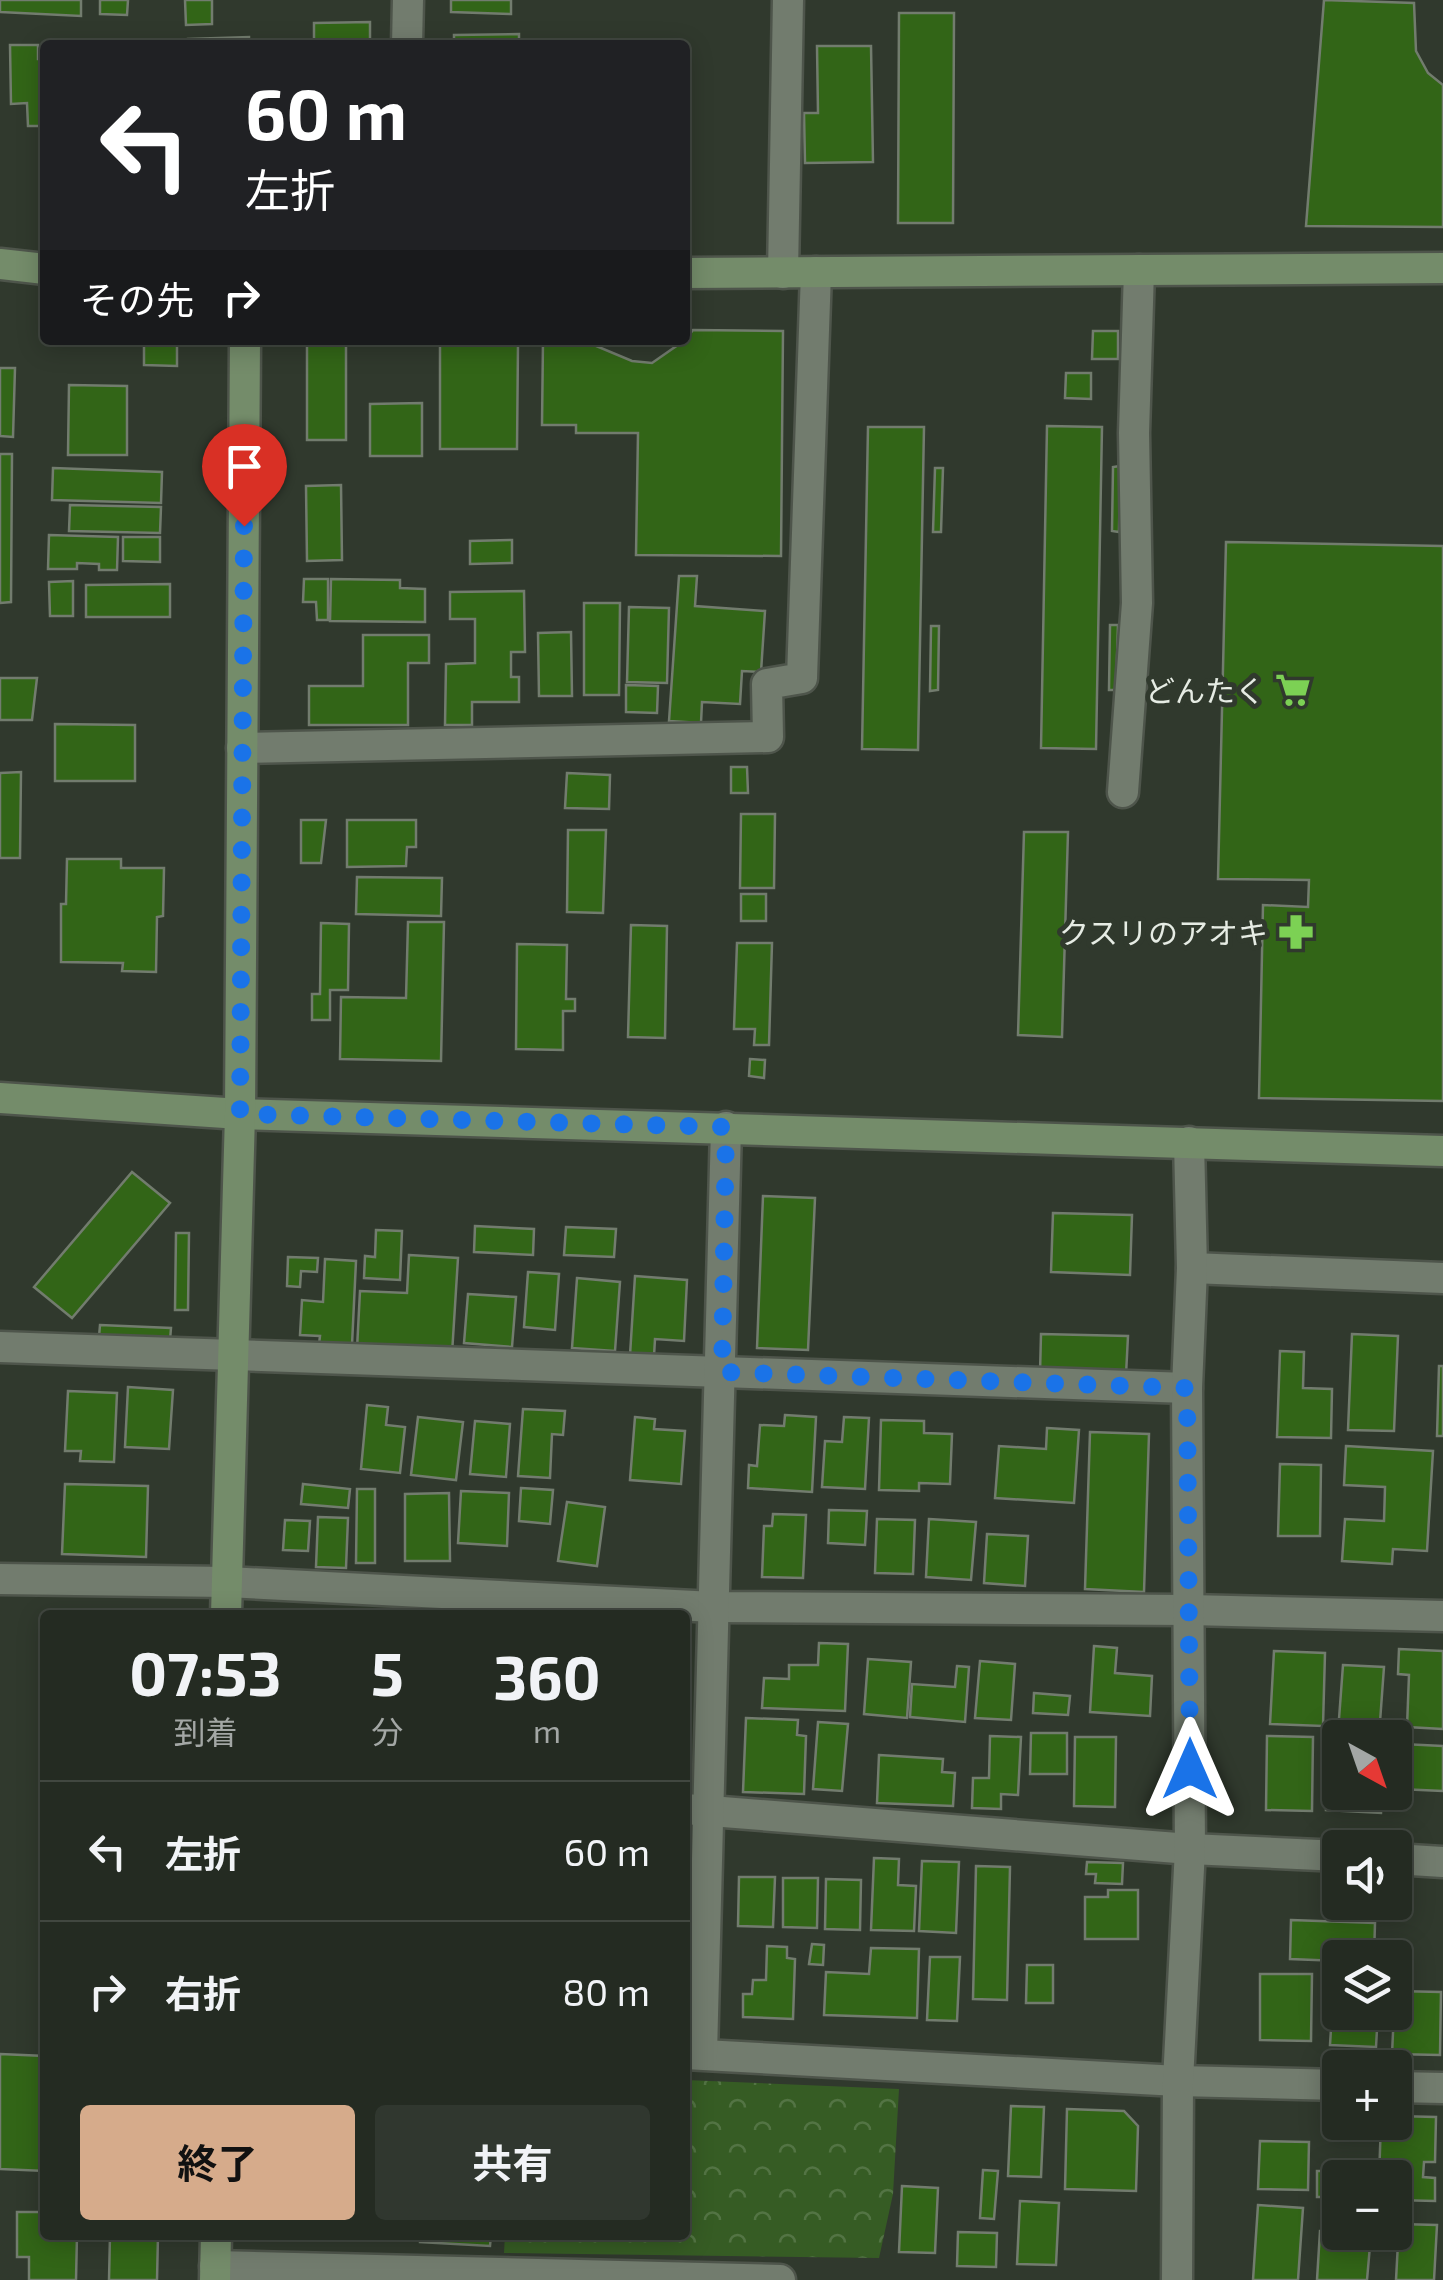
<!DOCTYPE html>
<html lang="ja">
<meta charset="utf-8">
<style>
:root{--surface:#242b22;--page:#30372f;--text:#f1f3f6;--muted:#a3a7a5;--line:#414740;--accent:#d6ab8b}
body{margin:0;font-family:"Exo 2","Noto Sans JP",sans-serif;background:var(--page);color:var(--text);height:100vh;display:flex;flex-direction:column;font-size:38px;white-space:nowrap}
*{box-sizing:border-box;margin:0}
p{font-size:32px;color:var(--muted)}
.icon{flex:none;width:55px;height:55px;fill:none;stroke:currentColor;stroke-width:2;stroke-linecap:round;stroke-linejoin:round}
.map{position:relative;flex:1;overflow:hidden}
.side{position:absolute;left:40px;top:1610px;width:650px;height:630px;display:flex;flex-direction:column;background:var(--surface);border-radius:10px;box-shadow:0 5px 25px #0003,0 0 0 2px var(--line)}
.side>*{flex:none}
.guide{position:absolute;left:40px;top:40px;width:650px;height:305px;border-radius:10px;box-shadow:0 5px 25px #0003,0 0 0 2px var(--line);background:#202124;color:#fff;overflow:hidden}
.needle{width:65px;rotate:140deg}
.buttons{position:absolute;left:1322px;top:1720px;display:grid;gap:20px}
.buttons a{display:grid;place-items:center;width:90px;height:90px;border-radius:10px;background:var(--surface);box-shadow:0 5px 25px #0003,0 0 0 2px var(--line);font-size:50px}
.pin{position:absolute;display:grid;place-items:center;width:85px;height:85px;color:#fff;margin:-102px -42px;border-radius:50% 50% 50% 0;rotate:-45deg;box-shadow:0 0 10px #0007}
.pin .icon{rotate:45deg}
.me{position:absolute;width:110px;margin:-55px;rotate:0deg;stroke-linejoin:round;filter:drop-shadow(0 0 8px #0008)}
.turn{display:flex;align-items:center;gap:35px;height:210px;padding:0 40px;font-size:45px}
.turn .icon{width:130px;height:130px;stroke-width:2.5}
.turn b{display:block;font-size:70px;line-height:85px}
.then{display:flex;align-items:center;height:95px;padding:0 40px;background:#0003;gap:20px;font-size:38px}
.eta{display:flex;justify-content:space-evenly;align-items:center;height:170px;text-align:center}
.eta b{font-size:60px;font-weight:700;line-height:70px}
.button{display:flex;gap:20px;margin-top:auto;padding:20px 40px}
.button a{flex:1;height:115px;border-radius:10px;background:var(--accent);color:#111;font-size:40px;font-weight:700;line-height:115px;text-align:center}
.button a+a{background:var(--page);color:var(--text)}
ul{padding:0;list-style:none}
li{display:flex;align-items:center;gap:30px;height:140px;padding:0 40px;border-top:2px solid var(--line)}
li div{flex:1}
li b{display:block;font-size:38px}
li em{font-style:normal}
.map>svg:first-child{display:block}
.park{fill:url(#park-crowns)}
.building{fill:#326517;stroke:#727c6e;stroke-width:2.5}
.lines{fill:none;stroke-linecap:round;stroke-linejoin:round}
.street-casing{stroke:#4e554b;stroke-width:35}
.secondary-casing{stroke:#4e554b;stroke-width:35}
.street{stroke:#727c6e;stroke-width:30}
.secondary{stroke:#748c6a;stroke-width:30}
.route{stroke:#1a73e8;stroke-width:18;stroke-dasharray:0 32.4}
.labels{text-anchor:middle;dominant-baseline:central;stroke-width:10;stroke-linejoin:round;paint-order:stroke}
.poi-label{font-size:30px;fill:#e6ece4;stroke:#30392d;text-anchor:end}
</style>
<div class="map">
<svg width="1443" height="2280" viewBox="0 0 1443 2280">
<defs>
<pattern id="park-crowns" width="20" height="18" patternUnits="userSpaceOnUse" patternTransform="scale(2.5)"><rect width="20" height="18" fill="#365c24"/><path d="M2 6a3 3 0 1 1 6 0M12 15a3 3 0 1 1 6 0" fill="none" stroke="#537444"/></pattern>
</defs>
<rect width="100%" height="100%" fill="#30392d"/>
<polygon class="park" points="685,2080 899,2089 893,2194 879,2258 504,2253 505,2235 685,2235"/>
<g class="building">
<polygon points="0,0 81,0 81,16 0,12"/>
<polygon points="100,0 128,0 127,15 100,14"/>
<polygon points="185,0 212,0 212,24 186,25"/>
<polygon points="451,0 511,0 511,14 451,12"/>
<polygon points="1324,0 1414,3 1416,51 1428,73 1443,85 1443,227 1306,226"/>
<polygon points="899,13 954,13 953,223 898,223"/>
<polygon points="370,22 370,45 314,45 314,23"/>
<polygon points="519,34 519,45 454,45 454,35"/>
<polygon points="249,37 249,45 188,45 188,39"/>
<polygon points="10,45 38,45 38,59 45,59 45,126 28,126 27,103 11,104"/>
<polygon points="817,46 871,46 873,162 805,163 804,113 818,113"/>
<polygon points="693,330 783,331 781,556 636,555 638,433 576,433 576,425 542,425 543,340 582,340 632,361 652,363 685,340"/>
<polygon points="1093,331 1118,331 1118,359 1092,359"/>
<polygon points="144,340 177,340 177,366 144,365"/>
<rect x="307" y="340" width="39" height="100"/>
<polygon points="440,343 518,343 517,449 440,449"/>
<polygon points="0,368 15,368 13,437 0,436"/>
<polygon points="1066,373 1091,373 1091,399 1065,398"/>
<polygon points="69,385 127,386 127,455 68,455"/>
<polygon points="422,403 422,456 370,456 370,404"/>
<polygon points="1047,426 1102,427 1096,749 1041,748"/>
<polygon points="868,427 924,427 918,750 862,749"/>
<polygon points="0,454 12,454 11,602 0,603"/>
<polygon points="1120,466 1119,532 1112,531 1113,467"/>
<polygon points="53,468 162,472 161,503 52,500"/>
<polygon points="935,468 943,468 941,532 933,532"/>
<polygon points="341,485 342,560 307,561 306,486"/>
<polygon points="70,505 161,507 160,533 69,531"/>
<polygon points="49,535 118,537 117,570 99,570 99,564 77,563 77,569 48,569"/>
<polygon points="123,537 160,537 160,562 123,561"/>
<polygon points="512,540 512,563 470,564 470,541"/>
<polygon points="1226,542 1443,546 1443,1101 1259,1098 1263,905 1308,907 1309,880 1218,879"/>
<polygon points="679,576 697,576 695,606 765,611 761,672 742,671 740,704 702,702 701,723 669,721"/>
<polygon points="304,579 328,579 328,620 317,620 316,602 303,602"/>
<polygon points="331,579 400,580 400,588 425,589 425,622 330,621"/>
<polygon points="73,581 73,616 50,616 49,582"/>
<polygon points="170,584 170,617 86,617 86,585"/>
<polygon points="524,591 525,652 511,652 511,677 519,677 519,702 472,702 472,725 445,725 446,664 475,663 475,619 450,619 450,592"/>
<polygon points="584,603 620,603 619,695 584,695"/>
<polygon points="629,607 669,608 667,683 627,682"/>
<polygon points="1110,625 1118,625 1116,690 1109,690"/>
<polygon points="931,626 939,626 938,690 930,691"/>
<polygon points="571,632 572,696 539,696 538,633"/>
<polygon points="363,635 429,635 429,663 408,663 408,725 309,725 309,686 363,686"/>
<polygon points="0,678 37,678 32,720 0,720"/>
<polygon points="626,685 658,686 657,713 626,712"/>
<polygon points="55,724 135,725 135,781 55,781"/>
<polygon points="731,767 747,767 748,793 731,793"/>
<polygon points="21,772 20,858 0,858 0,773"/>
<polygon points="567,773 610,775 609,809 565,808"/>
<polygon points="741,814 775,814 774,888 740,888"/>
<polygon points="301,820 326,820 321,863 301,863"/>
<polygon points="347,820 416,820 416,847 407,847 406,866 347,867"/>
<polygon points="568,830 606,830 603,913 567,912"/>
<polygon points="1024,832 1068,832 1062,1037 1018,1035"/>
<polygon points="67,859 121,859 121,868 164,868 163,916 157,917 156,972 122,971 123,963 61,962 61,904 66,904"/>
<polygon points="357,877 442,878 441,916 356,914"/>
<rect x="741" y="894" width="25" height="27"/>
<polygon points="408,922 444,922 441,1061 340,1059 341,997 406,998"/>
<polygon points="321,923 349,924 348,990 330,990 330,1020 312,1020 312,994 320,994"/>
<polygon points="631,925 667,926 665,1038 628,1037"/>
<polygon points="737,943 772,943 769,1045 754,1045 755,1029 734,1029"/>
<polygon points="517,944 567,945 566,999 575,999 575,1011 563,1011 563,1050 516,1049"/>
<polygon points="750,1059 765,1060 764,1078 749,1076"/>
<polygon points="132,1172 170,1203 72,1318 34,1287"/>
<polygon points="763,1196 815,1198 808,1350 757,1348"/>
<polygon points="1053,1213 1132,1215 1130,1275 1051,1272"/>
<polygon points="475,1226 534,1229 533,1255 474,1252"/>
<polygon points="566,1227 616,1229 614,1257 564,1255"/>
<polygon points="376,1230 402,1231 400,1280 364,1278 365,1256 375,1257"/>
<polygon points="176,1233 189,1233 188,1310 175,1310"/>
<polygon points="409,1255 458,1258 452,1354 357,1349 360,1291 407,1293"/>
<polygon points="288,1257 318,1258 317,1272 301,1271 300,1287 287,1286"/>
<polygon points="325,1259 356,1261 352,1345 319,1344 320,1336 300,1335 302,1300 323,1302"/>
<polygon points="528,1272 559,1274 555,1330 524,1327"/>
<polygon points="635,1276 687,1280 684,1341 655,1339 654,1356 630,1355"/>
<polygon points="577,1278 620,1282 615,1351 572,1348"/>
<polygon points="468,1294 516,1297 512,1347 464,1343"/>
<polygon points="100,1325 171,1328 170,1340 99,1337"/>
<polygon points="1041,1334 1128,1336 1126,1375 1040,1373"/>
<polygon points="1352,1334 1398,1336 1394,1431 1348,1430"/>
<polygon points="1280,1351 1304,1352 1303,1388 1332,1389 1331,1438 1277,1437"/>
<polygon points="1439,1366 1443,1366 1443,1436 1437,1436"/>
<polygon points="128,1387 173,1390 169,1449 125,1447"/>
<polygon points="68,1391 117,1393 114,1462 80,1461 81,1451 65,1451"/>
<polygon points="367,1405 388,1407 386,1425 405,1427 400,1473 361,1469"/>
<polygon points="523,1409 565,1411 563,1435 552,1434 550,1478 518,1476"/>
<polygon points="785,1415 816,1417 812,1492 748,1488 749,1465 757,1466 760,1425 784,1426"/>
<polygon points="418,1417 463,1422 456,1480 411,1475"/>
<polygon points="635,1417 655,1419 654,1429 685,1431 681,1484 630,1480"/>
<polygon points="844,1417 869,1418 865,1489 822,1487 825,1441 842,1442"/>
<polygon points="881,1420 924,1421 924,1433 952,1434 950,1484 919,1483 919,1491 879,1490"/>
<polygon points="475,1421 510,1424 506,1477 470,1474"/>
<polygon points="1047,1428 1079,1430 1074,1503 995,1498 999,1446 1046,1449"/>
<polygon points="1090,1432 1149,1434 1144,1592 1085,1589"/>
<polygon points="1346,1446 1433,1451 1427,1551 1393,1549 1392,1564 1342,1561 1345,1519 1384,1521 1385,1487 1344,1485"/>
<polygon points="1280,1464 1321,1465 1320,1536 1278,1536"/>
<polygon points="65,1484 148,1486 146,1557 62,1554"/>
<polygon points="303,1484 350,1489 348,1508 301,1504"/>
<polygon points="521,1488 553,1490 550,1524 519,1521"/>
<polygon points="357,1489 375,1489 375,1563 356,1563"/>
<polygon points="461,1491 509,1493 507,1546 458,1543"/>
<polygon points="449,1493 450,1561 405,1561 405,1494"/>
<polygon points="567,1502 605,1507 597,1566 558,1561"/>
<polygon points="829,1510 867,1511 865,1545 828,1543"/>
<polygon points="773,1514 806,1515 803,1578 762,1577 764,1526 772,1526"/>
<polygon points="318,1517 348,1518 346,1568 316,1567"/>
<polygon points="877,1519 915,1520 913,1574 875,1573"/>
<polygon points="929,1519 976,1522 971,1580 926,1577"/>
<polygon points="285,1520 310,1521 308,1551 283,1550"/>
<polygon points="987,1534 1028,1536 1025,1586 984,1583"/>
<polygon points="819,1643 848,1644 845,1711 762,1708 764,1678 789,1679 789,1665 818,1665"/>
<polygon points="1094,1646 1117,1648 1115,1673 1152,1676 1150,1716 1090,1712"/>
<polygon points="1399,1649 1443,1651 1443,1729 1407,1727 1409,1675 1398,1674"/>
<polygon points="1274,1651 1325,1653 1323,1726 1270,1724"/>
<polygon points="868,1659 911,1662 907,1718 864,1714"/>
<polygon points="980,1661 1015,1664 1011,1720 975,1718"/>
<polygon points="1343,1665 1384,1667 1380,1722 1339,1719"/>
<polygon points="957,1666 969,1667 965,1722 910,1717 912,1684 955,1687"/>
<polygon points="1034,1693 1070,1696 1068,1715 1033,1713"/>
<polygon points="746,1718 798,1720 797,1735 806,1736 804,1794 743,1792"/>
<polygon points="818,1722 848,1724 842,1791 813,1789"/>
<polygon points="1031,1733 1067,1733 1067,1774 1030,1774"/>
<polygon points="990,1736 1021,1737 1018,1795 1001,1794 1001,1809 972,1808 973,1778 989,1778"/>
<polygon points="1267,1736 1313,1737 1312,1811 1266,1810"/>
<polygon points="1075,1737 1116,1737 1115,1807 1074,1806"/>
<polygon points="1330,1739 1340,1740 1340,1792 1382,1792 1381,1813 1326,1810"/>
<polygon points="1402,1744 1443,1746 1443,1791 1399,1789"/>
<polygon points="879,1755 943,1759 942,1772 955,1773 953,1806 877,1803"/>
<polygon points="874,1858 899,1859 898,1885 916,1886 914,1931 871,1930"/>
<polygon points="922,1861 959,1862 956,1933 919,1931"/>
<polygon points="1087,1862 1123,1863 1122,1884 1095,1883 1096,1874 1086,1874"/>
<polygon points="976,1866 1010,1867 1007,2000 973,1999"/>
<polygon points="739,1877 775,1877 773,1927 738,1926"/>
<polygon points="783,1878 818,1878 817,1928 783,1927"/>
<polygon points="826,1879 861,1880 860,1930 825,1929"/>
<polygon points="1108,1890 1138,1890 1138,1939 1085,1939 1085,1897 1108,1897"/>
<polygon points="1291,1920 1375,1923 1374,1958 1340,1958 1340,1961 1290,1959"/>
<polygon points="812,1944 824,1945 823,1965 809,1964"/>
<polygon points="767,1946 787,1947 787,1958 795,1959 793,2019 743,2017 743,1994 752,1994 753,1980 766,1980"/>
<polygon points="871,1948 919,1949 917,2018 824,2015 826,1972 869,1974"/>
<polygon points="930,1957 960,1957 957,2021 927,2020"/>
<polygon points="1027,1965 1053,1965 1053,2003 1026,2003"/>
<polygon points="1260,1974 1312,1974 1311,2041 1260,2040"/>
<polygon points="1395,1991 1441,1992 1440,2055 1392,2054"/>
<polygon points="1333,1997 1340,1997 1340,2012 1378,2012 1376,2047 1330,2045"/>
<polygon points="0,2054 45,2056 45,2171 0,2169"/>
<polygon points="1011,2106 1044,2107 1041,2177 1008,2176"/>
<polygon points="1067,2109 1124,2111 1138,2126 1136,2191 1065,2189"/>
<polygon points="1395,2116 1436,2117 1435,2162 1424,2162 1423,2177 1435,2178 1435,2201 1395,2200 1395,2178 1379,2178 1381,2122 1395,2122"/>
<polygon points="1260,2141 1309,2142 1308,2190 1258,2189"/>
<polygon points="983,2170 998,2171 994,2219 980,2218"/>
<rect x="1317" y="2171" width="23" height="26"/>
<polygon points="902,2186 938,2188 935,2253 899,2252"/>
<polygon points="1020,2201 1059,2203 1056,2265 1017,2264"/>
<polygon points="1258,2205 1303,2208 1298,2280 1253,2280"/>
<polygon points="17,2212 45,2212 45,2235 77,2235 76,2280 29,2280 29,2257 17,2257"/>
<polygon points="1399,2224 1437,2225 1434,2280 1396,2280"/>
<polygon points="1320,2231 1371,2234 1367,2280 1317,2280"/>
<polygon points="958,2232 997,2233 996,2267 957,2266"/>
<polygon points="110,2235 158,2235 157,2280 109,2280"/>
<polygon points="420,2235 491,2235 490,2246 420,2242"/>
</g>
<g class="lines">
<defs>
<g id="street">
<polyline points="407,45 408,0"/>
<polyline points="783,273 788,0"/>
<polyline points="242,748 768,737 767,684 802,678 816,272"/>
<polyline points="1123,792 1137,603 1134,433 1139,270"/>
<polyline points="1192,1268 1443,1278"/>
<polyline points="0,1347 1187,1388"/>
<polyline points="0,1579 227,1582 714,1607 1190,1610 1443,1616"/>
<polyline points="685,1809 1190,1849 1340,1856"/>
<polyline points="1395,1859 1443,1862"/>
<polyline points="685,2054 1178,2081 1340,2085"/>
<polyline points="702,2054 726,1127"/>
<polyline points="1395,2087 1443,2088"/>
<polyline points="215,2266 780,2280"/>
<polyline points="1177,2280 1178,2081 1190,1849 1187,1388 1192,1268 1189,1142"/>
</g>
<g id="secondary">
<polyline points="0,264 45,269"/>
<polyline points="685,273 1443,268"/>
<polyline points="0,1098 240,1114 1443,1151"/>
<polyline points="226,1615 240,1114 245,340"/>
<polyline points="215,2280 216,2235"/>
</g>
</defs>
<use href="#street" class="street-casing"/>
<use href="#secondary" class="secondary-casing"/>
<use href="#street" class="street"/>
<use href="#secondary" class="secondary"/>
</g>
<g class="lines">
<polyline class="route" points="244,526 240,1114 726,1127 722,1372 1187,1388 1190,1769"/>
</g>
<defs>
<symbol id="supermarket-bare" viewBox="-9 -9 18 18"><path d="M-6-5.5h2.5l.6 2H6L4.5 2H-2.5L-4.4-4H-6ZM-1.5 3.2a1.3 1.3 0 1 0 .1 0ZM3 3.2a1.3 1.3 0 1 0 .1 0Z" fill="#7cd154" stroke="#30392d" stroke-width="2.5" paint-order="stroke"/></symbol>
<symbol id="pharmacy-bare" viewBox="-9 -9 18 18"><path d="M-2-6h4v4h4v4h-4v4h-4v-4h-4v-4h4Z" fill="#7cd154" stroke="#30392d" stroke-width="2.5" paint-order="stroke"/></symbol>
</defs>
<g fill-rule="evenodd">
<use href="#supermarket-bare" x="1268" y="665" width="50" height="50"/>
<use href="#pharmacy-bare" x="1271" y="907" width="50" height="50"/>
</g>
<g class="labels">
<g class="poi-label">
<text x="1265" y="690">どんたく</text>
<text x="1268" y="932">クスリのアオキ</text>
</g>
</g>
</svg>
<div class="buttons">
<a><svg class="needle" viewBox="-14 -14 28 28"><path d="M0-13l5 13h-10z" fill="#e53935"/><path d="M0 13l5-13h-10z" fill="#a3a7a5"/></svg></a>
<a><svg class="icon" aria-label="sound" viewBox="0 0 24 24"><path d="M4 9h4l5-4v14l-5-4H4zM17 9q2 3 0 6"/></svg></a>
<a><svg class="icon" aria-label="layers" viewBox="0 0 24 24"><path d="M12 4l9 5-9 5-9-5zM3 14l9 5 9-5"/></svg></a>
<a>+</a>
<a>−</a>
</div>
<div class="pin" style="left:244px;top:526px;background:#d93025"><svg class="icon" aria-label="arrive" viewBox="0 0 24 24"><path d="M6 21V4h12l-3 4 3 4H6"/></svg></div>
<svg class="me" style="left:1190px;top:1769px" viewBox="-20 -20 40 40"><path d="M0-17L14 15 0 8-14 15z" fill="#1a73e8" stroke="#fff" stroke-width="4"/></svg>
<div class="guide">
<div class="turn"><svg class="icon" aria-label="left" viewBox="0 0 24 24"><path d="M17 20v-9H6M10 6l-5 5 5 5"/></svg><div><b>60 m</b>左折</div></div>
<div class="then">その先<svg class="icon" aria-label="right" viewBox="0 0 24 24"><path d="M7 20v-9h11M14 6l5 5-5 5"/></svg></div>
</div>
<section class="side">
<div class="eta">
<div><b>07:53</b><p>到着</p></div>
<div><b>5</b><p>分</p></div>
<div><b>360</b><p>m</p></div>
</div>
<ul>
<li><svg class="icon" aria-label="left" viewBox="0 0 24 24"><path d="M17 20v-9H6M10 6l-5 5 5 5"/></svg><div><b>左折</b></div><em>60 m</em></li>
<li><svg class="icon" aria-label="right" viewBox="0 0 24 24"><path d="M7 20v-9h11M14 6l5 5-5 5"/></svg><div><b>右折</b></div><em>80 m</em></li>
</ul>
<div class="button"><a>終了</a><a>共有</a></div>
</section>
</div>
